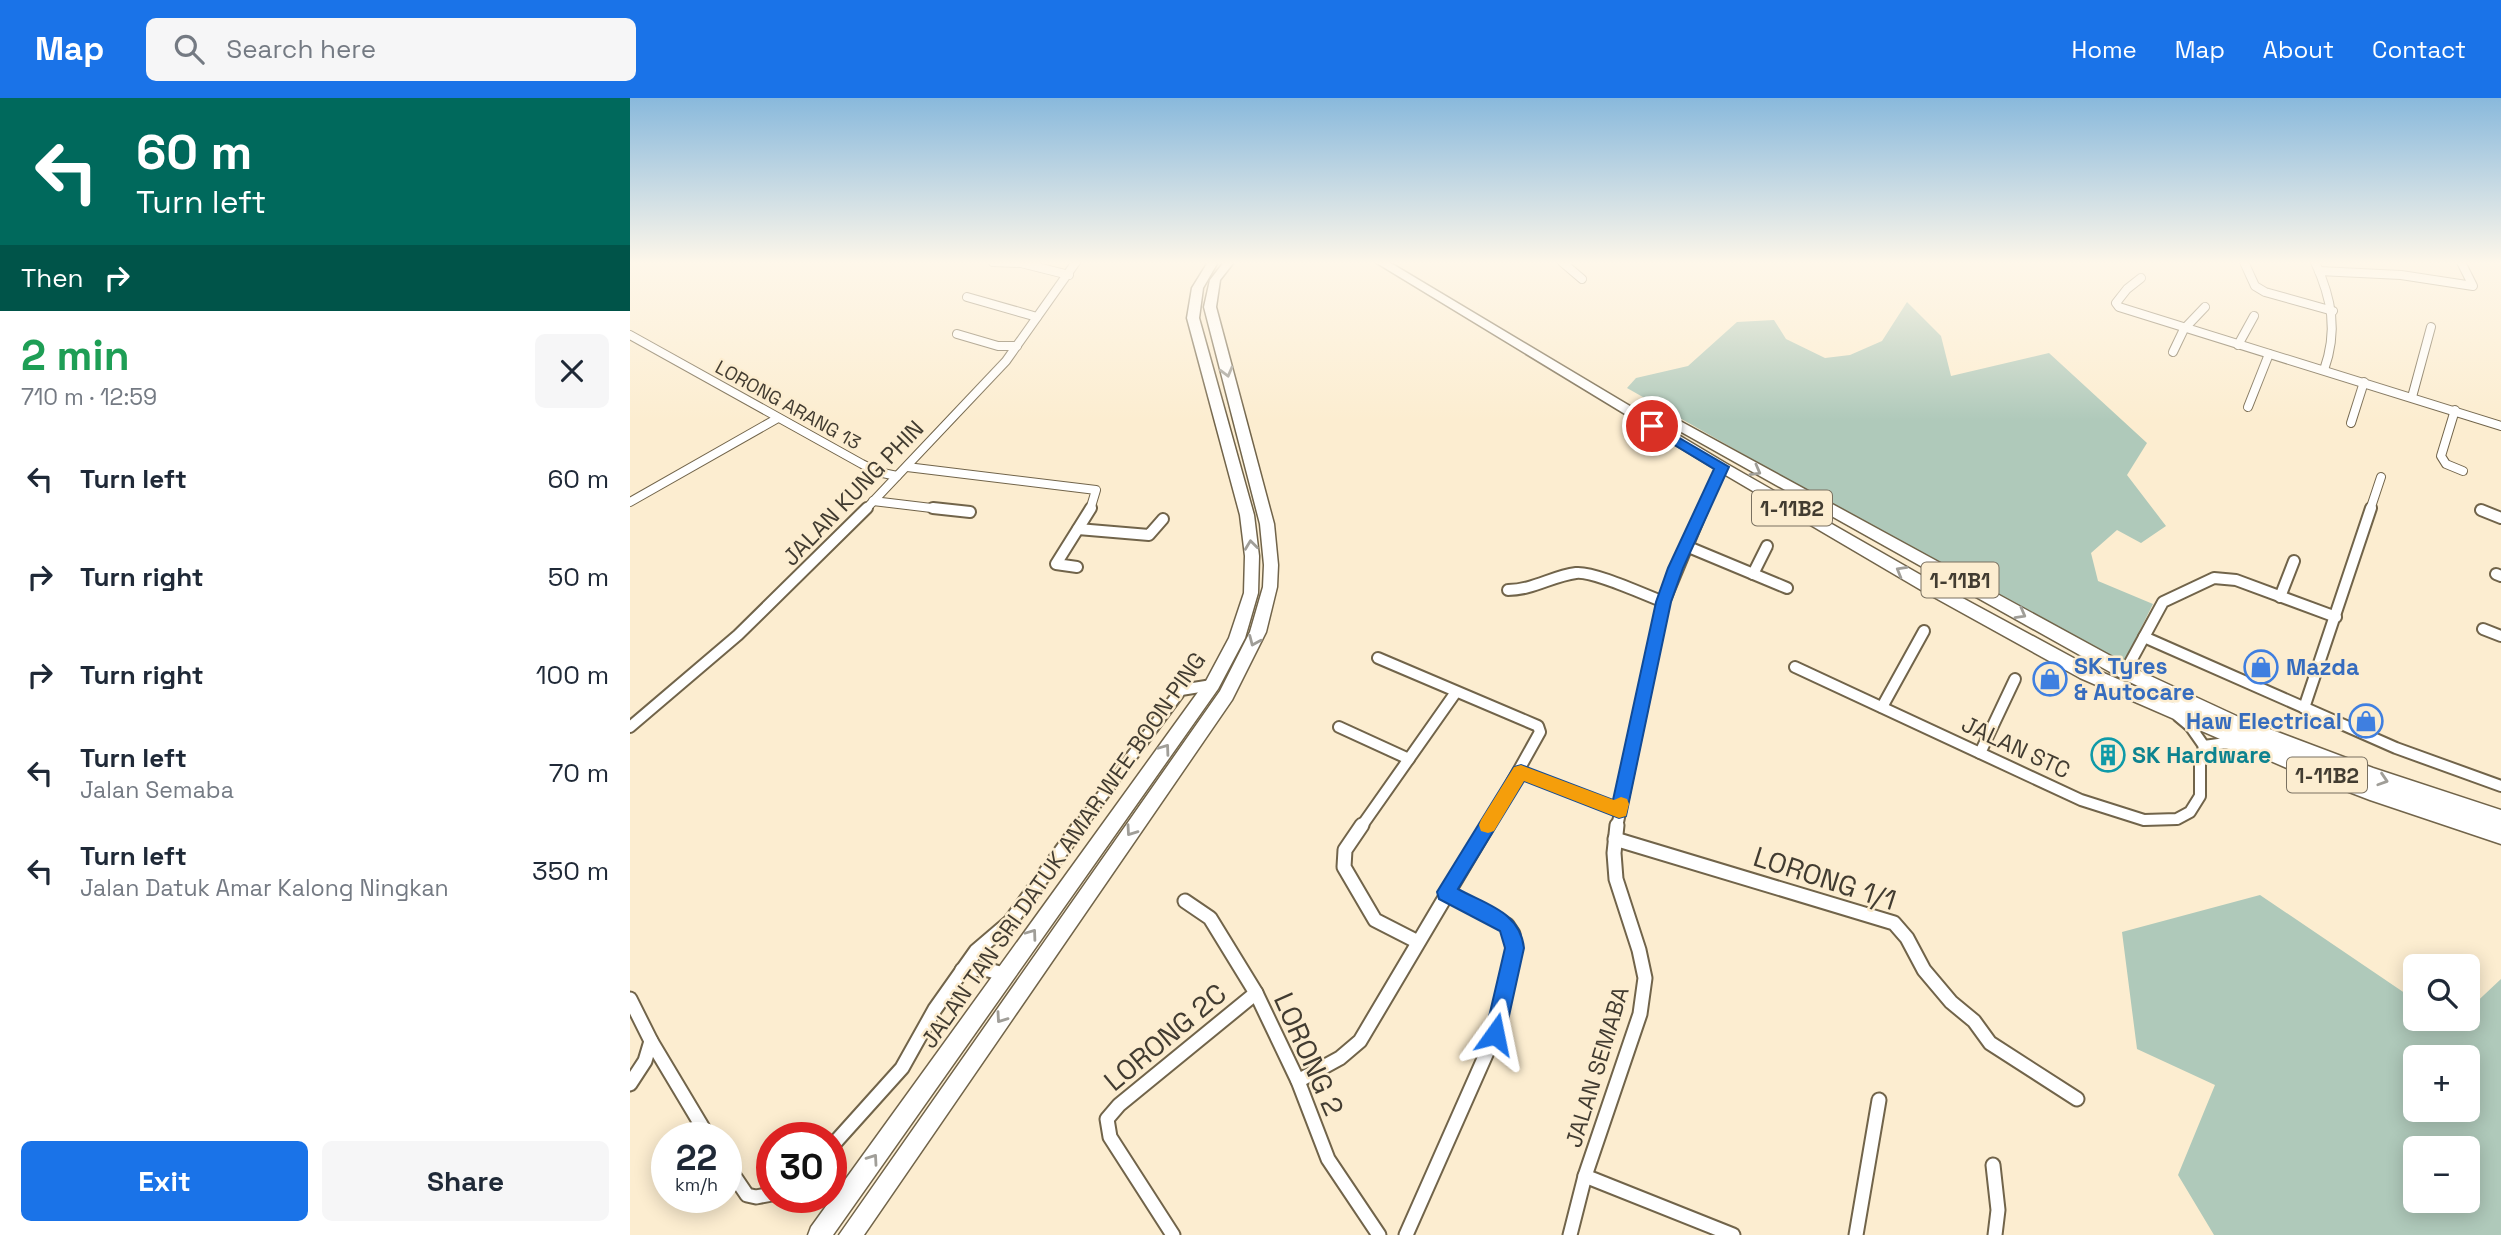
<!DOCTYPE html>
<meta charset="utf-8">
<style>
:root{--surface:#fff;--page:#f6f6f7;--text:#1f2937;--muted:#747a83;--accent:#1a73e8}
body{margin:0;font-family:"Space Grotesk",sans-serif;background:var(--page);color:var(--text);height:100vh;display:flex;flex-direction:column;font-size:26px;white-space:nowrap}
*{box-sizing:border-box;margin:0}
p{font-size:23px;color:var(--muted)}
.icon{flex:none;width:38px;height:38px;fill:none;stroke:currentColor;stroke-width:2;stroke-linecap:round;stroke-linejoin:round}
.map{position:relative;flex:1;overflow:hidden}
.sheet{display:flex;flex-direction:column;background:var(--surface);width:630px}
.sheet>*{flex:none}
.top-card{background:#00695c;color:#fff;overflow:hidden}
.tools{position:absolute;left:1773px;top:856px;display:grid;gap:14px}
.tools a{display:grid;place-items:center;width:77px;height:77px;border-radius:10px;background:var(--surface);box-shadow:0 4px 18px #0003;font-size:35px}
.speed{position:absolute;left:21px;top:1024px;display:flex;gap:14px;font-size:35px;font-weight:700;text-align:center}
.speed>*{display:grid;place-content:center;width:91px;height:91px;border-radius:50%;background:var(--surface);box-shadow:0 4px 18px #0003;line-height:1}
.speed small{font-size:18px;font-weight:400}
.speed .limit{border:10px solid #d22;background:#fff;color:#111}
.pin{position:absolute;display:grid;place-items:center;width:60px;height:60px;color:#fff;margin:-30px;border:4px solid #fff;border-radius:50%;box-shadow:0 2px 7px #0007}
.me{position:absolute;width:77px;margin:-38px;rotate:12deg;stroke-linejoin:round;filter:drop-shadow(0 0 5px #0008)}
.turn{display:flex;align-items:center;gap:24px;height:147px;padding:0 21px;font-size:32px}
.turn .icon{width:91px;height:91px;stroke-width:2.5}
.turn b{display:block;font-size:49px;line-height:60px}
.then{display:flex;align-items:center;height:66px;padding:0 21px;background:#0003;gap:14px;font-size:26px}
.round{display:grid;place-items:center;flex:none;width:74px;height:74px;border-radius:10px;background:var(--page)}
.overview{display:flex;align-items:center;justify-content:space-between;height:119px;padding:0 21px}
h1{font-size:42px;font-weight:600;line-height:52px;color:#1e9e55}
.cta{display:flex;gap:14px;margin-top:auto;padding:14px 21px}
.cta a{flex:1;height:80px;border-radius:10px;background:var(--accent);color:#fff;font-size:28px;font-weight:600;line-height:80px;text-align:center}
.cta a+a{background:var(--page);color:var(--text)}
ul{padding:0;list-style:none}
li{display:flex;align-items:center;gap:21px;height:98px;padding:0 21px}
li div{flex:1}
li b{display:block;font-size:26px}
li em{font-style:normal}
header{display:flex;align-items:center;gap:42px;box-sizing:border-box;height:98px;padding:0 35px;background:var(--accent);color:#fff}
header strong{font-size:33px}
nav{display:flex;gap:38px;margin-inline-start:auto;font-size:24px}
.search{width:490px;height:63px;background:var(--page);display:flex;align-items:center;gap:18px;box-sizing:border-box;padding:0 24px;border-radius:10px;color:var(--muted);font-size:26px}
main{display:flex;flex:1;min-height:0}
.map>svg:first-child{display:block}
.green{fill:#afc9ba;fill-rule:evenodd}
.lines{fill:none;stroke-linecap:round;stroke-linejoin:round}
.minor-far2-casing{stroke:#71644a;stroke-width:10}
.minor-far1-casing{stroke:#71644a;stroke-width:14}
.minor-casing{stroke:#71644a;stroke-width:17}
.secondary-casing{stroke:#71644a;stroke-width:3}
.trunk-casing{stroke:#71644a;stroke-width:3}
.minor-far2{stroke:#fff;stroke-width:8}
.minor-far1{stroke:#fff;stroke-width:10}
.minor{stroke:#fff;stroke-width:13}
.secondary{fill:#fff;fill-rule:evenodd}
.trunk{fill:#fff;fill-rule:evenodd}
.oneway{stroke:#a09e98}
.route{fill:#1a73e8;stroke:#114b97;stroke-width:2}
.slow{fill:#f59e0b}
.labels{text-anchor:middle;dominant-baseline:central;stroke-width:5;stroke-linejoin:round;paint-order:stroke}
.far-street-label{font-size:19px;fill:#423c31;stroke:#fcedd0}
.shield{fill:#fcedd0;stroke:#7a7161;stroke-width:2}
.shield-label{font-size:21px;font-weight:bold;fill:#423c31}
.street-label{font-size:23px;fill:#423c31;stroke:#fcedd0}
.shop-label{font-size:23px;font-weight:bold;fill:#366cbe;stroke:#fcedd0;text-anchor:start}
.culture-label{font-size:23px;font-weight:bold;fill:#0d838f;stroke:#fcedd0;text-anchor:start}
.near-street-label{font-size:28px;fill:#423c31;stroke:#fcedd0}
</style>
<header>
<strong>Map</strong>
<div class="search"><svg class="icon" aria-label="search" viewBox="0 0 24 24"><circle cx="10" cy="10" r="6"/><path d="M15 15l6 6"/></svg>Search here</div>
<nav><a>Home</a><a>Map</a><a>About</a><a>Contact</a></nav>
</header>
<main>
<section class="sheet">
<div class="top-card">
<div class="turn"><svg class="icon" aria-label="left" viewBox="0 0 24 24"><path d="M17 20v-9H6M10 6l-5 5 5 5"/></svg><div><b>60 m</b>Turn left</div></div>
<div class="then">Then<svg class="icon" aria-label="right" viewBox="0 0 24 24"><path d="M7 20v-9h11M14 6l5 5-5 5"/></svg></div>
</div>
<div class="overview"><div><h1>2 min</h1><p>710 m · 12:59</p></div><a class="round"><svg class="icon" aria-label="close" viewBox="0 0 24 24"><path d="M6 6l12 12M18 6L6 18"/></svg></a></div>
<ul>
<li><svg class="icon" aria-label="left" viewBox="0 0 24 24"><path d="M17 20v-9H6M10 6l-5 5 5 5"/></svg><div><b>Turn left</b></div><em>60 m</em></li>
<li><svg class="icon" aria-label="right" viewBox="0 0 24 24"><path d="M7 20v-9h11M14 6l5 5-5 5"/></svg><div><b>Turn right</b></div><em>50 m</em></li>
<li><svg class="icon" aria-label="right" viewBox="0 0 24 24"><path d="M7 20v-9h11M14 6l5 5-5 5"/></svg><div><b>Turn right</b></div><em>100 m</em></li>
<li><svg class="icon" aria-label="left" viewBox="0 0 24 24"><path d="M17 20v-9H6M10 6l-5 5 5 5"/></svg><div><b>Turn left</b><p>Jalan Semaba</p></div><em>70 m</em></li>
<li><svg class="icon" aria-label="left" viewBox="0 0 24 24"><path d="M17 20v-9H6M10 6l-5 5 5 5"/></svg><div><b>Turn left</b><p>Jalan Datuk Amar Kalong Ningkan</p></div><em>350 m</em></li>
</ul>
<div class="cta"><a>Exit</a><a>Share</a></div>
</section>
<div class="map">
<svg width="1871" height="1137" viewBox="0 0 1871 1137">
<rect width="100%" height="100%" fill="#fcedd0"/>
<g class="green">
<polygon points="1277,204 1311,238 1321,278 1419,255 1517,345 1497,377 1536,428 1511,445 1487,432 1461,455 1468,483 1523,506 1494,564 1407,523 997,290 1006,280 1058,268 1107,224 1144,222 1156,241 1195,260 1220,257 1252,243"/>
<path d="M1630,797L1785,902V920L1813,921L1821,926L1828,921L1838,920V912L1871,881V1137H1584L1548,1077L1585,987L1507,951L1492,834ZM1785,959H1838V1012H1785ZM1785,1050H1838V1102H1785Z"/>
</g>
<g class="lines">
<defs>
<g id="minor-far2">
<polyline points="363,164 391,165 439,177"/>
<polyline points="932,164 952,181"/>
<polyline points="1614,164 1625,188 1635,194 1703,213"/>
<path d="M1685,164C1702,201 1708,233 1694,272"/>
<polyline points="1689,173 1771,177 1843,188 1831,164"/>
<polyline points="1511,180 1497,191 1486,205 1489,209 1871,328"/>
<polyline points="337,199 407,219"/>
<polyline points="327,236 368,248 387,248"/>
<polyline points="0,237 232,366 248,374 267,378"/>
<polyline points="1608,247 1624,218"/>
<polyline points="1543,254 1554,231 1575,209"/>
<polyline points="1782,299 1801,229"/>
<polyline points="1618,309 1639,256"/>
<polyline points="1825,312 1811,358 1816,366 1833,373"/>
<polyline points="1721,325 1734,284"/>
<polyline points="277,369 466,392 460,412"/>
<polyline points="243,403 318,412"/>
<polyline points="0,404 148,320"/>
<polyline points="235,412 376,263 446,164"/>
<polyline points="1073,412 1092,369"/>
<polyline points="1740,412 1751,379"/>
</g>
<g id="minor-far1">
<polyline points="303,410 340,414"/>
<polyline points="1851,412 1871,420"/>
<polyline points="448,431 519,437 533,421"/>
<polyline points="1056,448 1157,490"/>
<polyline points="447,469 426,466 461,410"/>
<polyline points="1123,476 1137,448"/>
<polyline points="1866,476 1871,478"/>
<path d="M878,492C903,492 922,478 946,475C964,473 1015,497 1034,504"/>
<polyline points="1650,499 1664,463"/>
<polyline points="1853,531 1871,538"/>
<polyline points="1514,539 1766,650 1871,688"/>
<polyline points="748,560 908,628 910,634 857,729"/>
<polyline points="1165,569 1451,702 1514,722 1547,721 1560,714 1570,698 1570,667 1574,648"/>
<polyline points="1495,574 1533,504 1584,480 1606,482 1706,519"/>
<polyline points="1252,609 1294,533"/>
<polyline points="1674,610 1741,410"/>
<polyline points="1548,618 1560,628 1574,648"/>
<polyline points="0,629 108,537 237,410"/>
<polyline points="709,629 779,661"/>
<polyline points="1574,648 1596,645 1619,652"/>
<polyline points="1350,655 1385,581"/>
<polyline points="890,674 989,712"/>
<polyline points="449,729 551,592 582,587"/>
<polyline points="731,729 826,594"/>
<polyline points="987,729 1034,504 1073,410"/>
</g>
<g id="minor">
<polyline points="732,727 715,752 714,769 745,822 788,844"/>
<polyline points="985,741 1264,825 1277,840 1294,872 1321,904 1344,923 1360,945 1447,1001"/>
<polyline points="555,803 580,820 626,895 668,983 698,1061 749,1137"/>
<polyline points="332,872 355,871 373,876"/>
<polyline points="0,901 21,943 79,1040"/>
<polyline points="668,983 710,960 730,943 858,727"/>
<polyline points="0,986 15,963 21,943"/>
<polyline points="201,1049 272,970 305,911 346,853 380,824 450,727"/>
<polyline points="96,1066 117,1097 126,1099 142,1096"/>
<polyline points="1363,1067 1368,1112 1365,1137"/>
<polyline points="955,1078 1103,1137"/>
<polyline points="543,1137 480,1039 477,1021 489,1007 626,895"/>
<polyline points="776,1137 865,936 885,850 883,836 877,827 816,795"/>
<polyline points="940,1137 955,1078 1010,916 1015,880 1009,852 986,781 984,755 987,727"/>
<polyline points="1226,1137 1249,1002"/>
</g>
<g id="secondary">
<polygon points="578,164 588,164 573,190 569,220 624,417 629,458 628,495 615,540 588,591 203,1137 178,1137 181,1129 576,583 599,540 614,495 615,458 610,417 557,220 562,190"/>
<polygon points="594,164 604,164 590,182 586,209 644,426 648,467 647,489 636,534 602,602 234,1137 209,1137 590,593 620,534 633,489 634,467 630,426 574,209 580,182"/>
</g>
<polygon id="trunk" points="745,164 759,164 1097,366 1303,484 1462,570 1546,606 1489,579 1005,308 1012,304 1017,305 1501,569 1613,621 1743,670 1871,712 1871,746 1740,702 1659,671 1450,580 1291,492 1087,372"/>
</defs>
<use href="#minor-far2" class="minor-far2-casing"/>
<use href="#minor-far1" class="minor-far1-casing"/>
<use href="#minor" class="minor-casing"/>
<use href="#secondary" class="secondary-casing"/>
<use href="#trunk" class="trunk-casing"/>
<use href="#minor-far2" class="minor-far2"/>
<use href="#minor-far1" class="minor-far1"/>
<use href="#minor" class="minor"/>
<use href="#secondary" class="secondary"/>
<use href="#trunk" class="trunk"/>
</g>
<defs><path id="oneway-chevron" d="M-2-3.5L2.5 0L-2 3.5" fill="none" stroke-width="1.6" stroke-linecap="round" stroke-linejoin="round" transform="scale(1.75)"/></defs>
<g class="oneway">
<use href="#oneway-chevron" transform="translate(597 274) rotate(75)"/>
<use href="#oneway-chevron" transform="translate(1126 373) rotate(29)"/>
<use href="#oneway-chevron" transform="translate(621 447) rotate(-97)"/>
<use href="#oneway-chevron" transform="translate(1271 473) rotate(-150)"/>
<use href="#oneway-chevron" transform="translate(1391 516) rotate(29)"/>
<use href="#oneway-chevron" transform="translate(624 543) rotate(113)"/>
<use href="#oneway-chevron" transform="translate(535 651) rotate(-54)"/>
<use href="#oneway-chevron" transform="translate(1753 682) rotate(18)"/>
<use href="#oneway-chevron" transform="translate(501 733) rotate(125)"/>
<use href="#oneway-chevron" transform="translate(402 836) rotate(-54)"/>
<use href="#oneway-chevron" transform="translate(371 920) rotate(125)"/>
<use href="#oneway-chevron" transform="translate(243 1061) rotate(-55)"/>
</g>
<linearGradient id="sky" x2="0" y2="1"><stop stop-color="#89b9dc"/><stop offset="0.51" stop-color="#fef7ea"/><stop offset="1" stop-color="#fef7ea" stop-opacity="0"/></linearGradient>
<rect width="1871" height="323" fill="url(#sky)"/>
<path class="route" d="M1022,324L1099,369L1053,470L1041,504L996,718L989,720L894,683L828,791C857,807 890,814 894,850L875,936L872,944L865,947L858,944L855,936L875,850L870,833L809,801L807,794L884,669L891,667L983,702L1026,504L1038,470L1084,371L1018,331V325Z"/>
<polygon class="slow" points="891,667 984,702 991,699 997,701 999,706 996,718 989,720 894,683 864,733 858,735 851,733 849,727 851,722 884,669"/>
<defs>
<symbol id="shop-ring" viewBox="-11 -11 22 22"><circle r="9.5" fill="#fcedd0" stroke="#3f7fe0" stroke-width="1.5"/><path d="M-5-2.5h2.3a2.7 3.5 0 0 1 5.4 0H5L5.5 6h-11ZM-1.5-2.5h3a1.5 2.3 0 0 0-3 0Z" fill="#3f7fe0"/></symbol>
<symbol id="building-ring" viewBox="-11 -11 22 22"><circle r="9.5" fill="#fcedd0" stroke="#0f9aa8" stroke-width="1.5"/><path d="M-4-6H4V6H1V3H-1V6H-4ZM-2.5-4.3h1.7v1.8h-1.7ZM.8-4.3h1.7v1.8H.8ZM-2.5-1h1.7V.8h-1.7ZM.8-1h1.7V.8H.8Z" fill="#0f9aa8"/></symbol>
</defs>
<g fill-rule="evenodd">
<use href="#shop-ring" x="1612" y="550" width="38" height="38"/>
<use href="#shop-ring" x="1401" y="562" width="38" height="38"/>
<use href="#shop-ring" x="1717" y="604" width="38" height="38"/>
<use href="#building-ring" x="1459" y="638" width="38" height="38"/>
</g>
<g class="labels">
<g class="far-street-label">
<text transform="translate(158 307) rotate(29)">LORONG ARANG 13</text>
</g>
<g class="shield">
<rect x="1122" y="392.5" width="80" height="35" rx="5"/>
<rect x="1291.5" y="464.5" width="77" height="35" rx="5"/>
<rect x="1657" y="659.5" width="80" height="35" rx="5"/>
</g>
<g class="shield-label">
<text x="1162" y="410">1-11B2</text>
<text x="1330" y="482">1-11B1</text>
<text x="1697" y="677">1-11B2</text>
</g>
<g class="street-label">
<text transform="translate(223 395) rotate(-46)">JALAN KUNG PHIN</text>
<text transform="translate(1386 649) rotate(25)">JALAN STC</text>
<text transform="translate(433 752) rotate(-55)">JALAN TAN SRI DATUK AMAR WEE BOON PING</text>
<text transform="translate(967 969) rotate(-73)">JALAN SEMABA</text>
</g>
<g class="shop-label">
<text x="1444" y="568">SK Tyres<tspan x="1444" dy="26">&amp; Autocare</tspan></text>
<text x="1656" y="569">Mazda</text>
<text x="1712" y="623" text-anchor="end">Haw Electrical</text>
</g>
<g class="culture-label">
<text x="1502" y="657">SK Hardware</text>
</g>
<g class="near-street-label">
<text transform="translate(1195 780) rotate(18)">LORONG 1/1</text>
<text transform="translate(535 939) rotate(-40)">LORONG 2C</text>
<text transform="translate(679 956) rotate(66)">LORONG 2</text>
</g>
</g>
</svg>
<div class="tools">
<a><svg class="icon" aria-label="search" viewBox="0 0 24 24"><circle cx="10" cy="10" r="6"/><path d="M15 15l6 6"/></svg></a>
<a>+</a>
<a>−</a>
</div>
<div class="speed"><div>22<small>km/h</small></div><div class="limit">30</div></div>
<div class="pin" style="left:1022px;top:328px;background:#d93025"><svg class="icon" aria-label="arrive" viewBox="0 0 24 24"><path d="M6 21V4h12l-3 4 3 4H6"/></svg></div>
<svg class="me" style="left:865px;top:936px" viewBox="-20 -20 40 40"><path d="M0-17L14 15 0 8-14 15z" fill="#1a73e8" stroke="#fff" stroke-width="4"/></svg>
</div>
</main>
